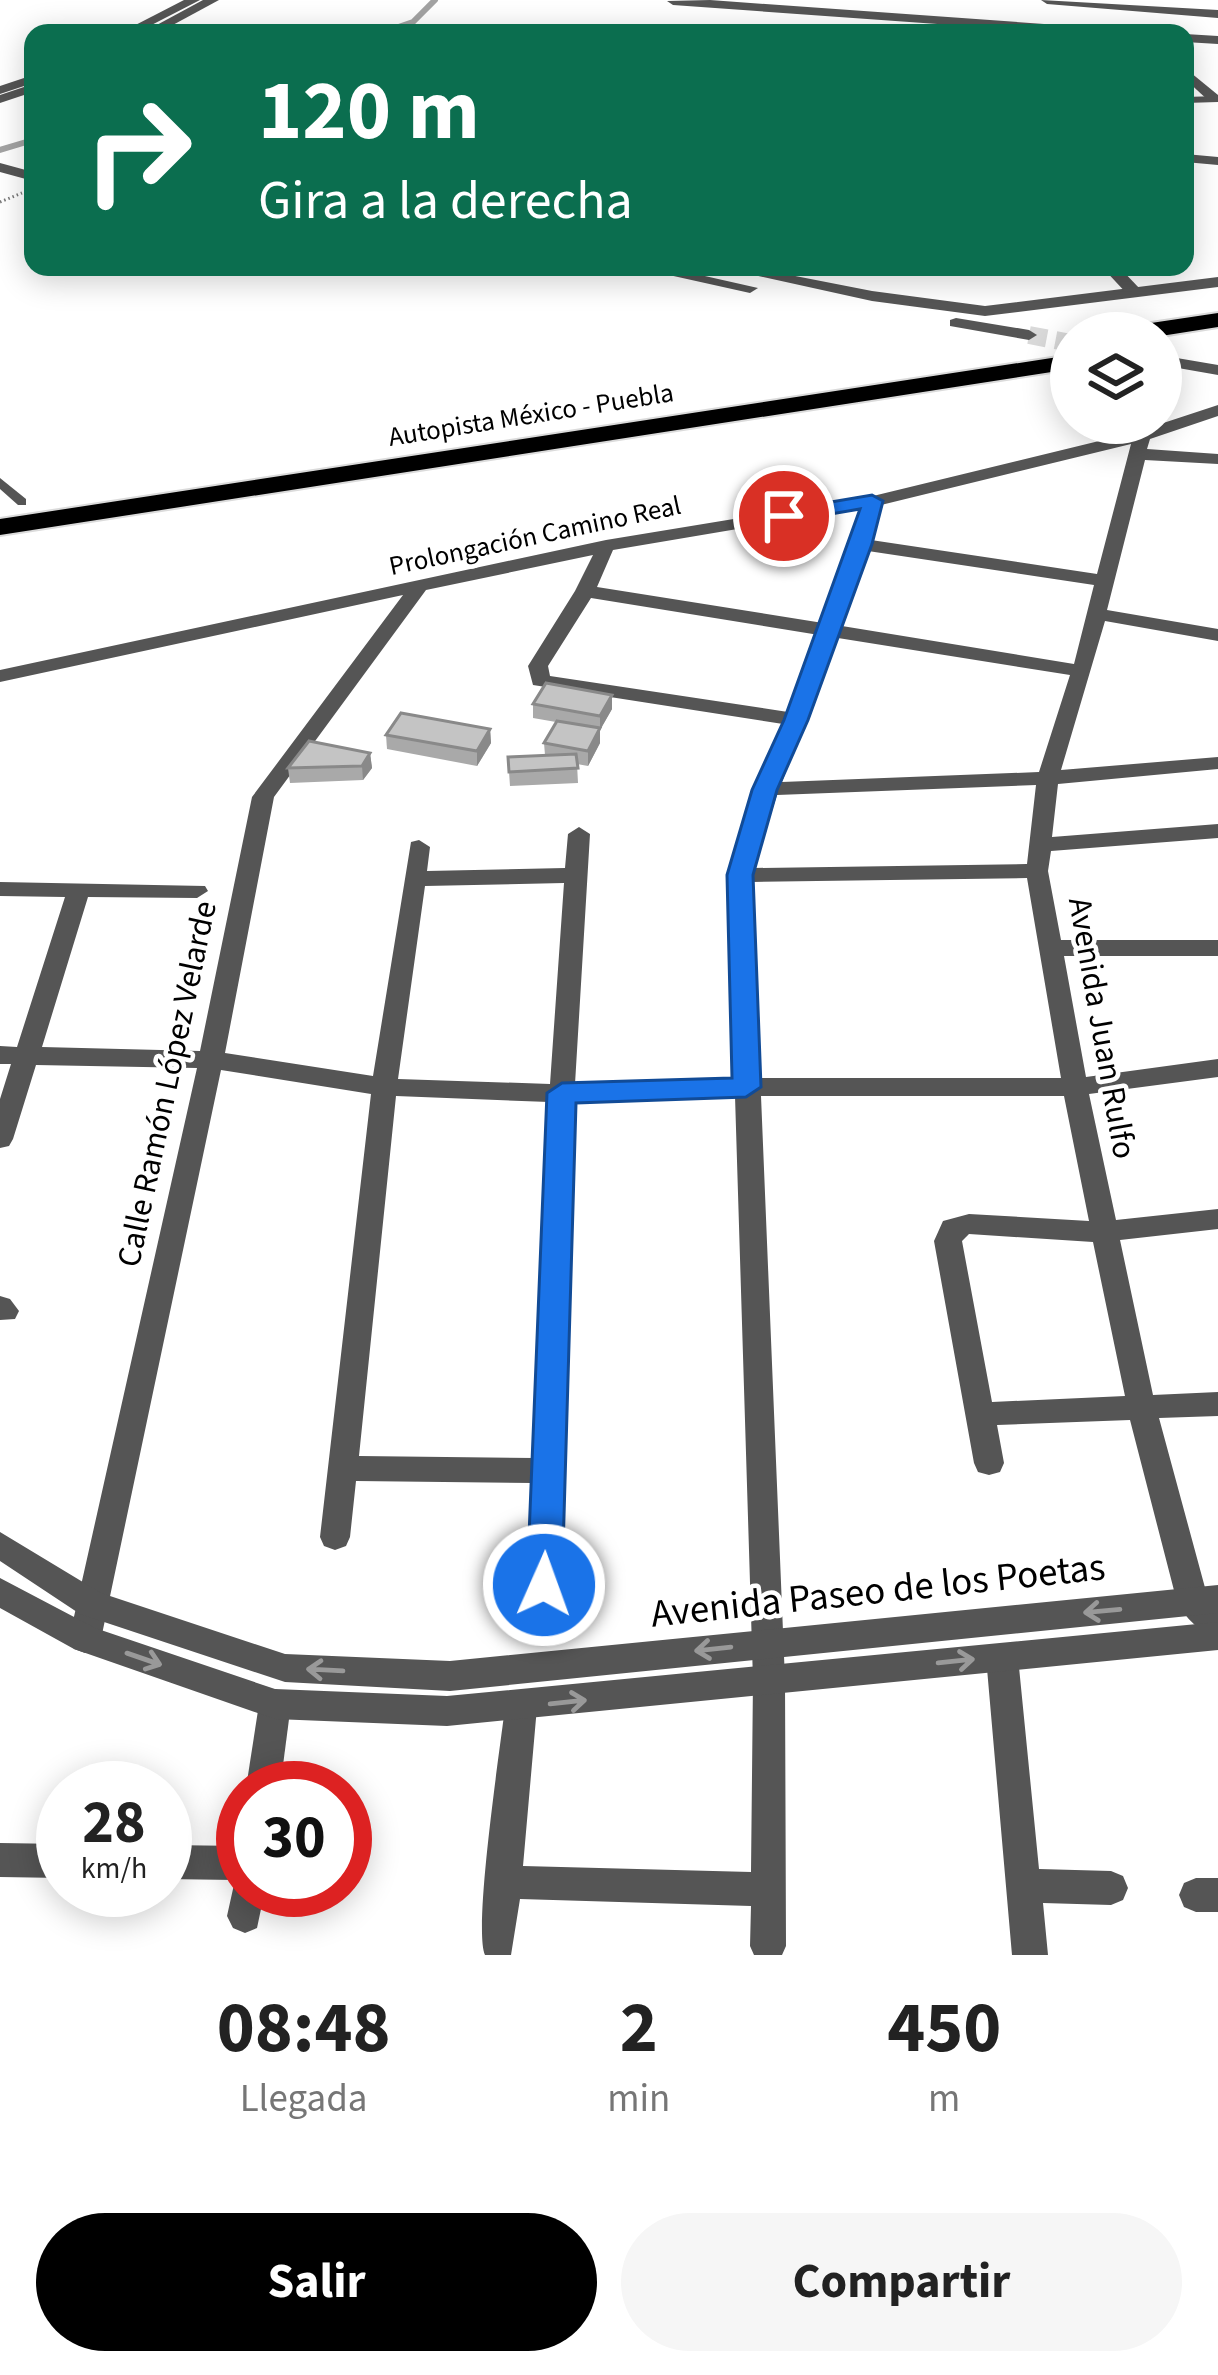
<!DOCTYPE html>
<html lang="es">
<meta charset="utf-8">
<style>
:root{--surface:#fff;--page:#f6f6f6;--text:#222;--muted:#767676;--accent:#000}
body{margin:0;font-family:"Source Sans 3",sans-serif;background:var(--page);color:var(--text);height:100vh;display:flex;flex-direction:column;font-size:45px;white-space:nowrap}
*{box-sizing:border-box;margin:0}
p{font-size:39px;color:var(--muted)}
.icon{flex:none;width:66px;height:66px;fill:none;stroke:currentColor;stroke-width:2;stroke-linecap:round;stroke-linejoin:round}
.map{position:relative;height:1955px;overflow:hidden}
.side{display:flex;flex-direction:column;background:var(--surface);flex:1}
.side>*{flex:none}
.hud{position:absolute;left:24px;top:24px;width:1170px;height:252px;border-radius:24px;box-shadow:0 6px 30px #0003;background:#0b6e4f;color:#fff;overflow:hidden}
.controls{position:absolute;left:1050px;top:312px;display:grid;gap:24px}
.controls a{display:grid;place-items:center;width:132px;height:132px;border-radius:50%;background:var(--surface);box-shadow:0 6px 30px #0003;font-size:60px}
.speed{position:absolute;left:36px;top:1761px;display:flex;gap:24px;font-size:60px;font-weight:700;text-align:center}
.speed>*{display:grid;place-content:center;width:156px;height:156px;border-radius:50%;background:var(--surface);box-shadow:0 6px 30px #0003;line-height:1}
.speed small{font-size:30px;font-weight:400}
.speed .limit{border:18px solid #d22;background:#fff;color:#111}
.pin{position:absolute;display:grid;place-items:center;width:102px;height:102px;color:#fff;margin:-51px;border:6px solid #fff;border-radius:50%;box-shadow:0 3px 12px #0007}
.me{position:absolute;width:132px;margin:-66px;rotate:2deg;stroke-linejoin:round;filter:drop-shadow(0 0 9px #0008)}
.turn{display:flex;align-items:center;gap:42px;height:252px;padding:0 36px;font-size:54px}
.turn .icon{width:156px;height:156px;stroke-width:2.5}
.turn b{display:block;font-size:84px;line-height:102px}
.eta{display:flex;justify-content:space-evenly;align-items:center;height:204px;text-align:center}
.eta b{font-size:72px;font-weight:700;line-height:84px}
.button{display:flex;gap:24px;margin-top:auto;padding:24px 36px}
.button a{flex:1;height:138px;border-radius:72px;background:var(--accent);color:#fff;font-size:48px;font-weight:700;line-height:138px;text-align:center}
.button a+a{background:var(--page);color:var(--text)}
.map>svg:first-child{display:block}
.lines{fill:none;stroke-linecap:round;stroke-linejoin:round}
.stream{stroke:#a3a3a3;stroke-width:6}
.tertiary-tunnel{stroke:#d9d9d9;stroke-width:18;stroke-dasharray:18 9;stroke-linecap:butt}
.motorway-casing{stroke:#dbdbdb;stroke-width:4}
.path{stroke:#777;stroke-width:3;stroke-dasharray:1.5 3;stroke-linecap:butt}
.service{fill:#555;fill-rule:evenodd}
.minor{fill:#555;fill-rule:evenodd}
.tertiary{fill:#555;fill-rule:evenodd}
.motorway{fill:#000;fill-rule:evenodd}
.wall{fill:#a9a9a9}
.shaded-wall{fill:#898989}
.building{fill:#c4c4c4;stroke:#898989;stroke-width:3}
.oneway{stroke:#999}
.route{fill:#1a73e8;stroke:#114b97;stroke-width:3}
.labels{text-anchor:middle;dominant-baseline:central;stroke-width:9;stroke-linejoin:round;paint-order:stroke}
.far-street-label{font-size:27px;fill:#000;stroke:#fff}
.street-label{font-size:33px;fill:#000;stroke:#fff}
.near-street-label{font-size:39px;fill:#000;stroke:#fff}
</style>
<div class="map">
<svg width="1218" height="1955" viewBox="0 0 1218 1955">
<rect width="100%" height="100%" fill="#fff"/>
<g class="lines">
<g class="stream">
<polyline points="381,33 413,22 435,0"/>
<polyline points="0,150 33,140"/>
</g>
<polyline class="tertiary-tunnel" points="1029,335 1071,343"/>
<defs>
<g id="motorway">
<polygon points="1218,313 1218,327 1161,336 1119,333 1131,326"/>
<polygon points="1071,355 1071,369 0,535 0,519"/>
</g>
</defs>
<use href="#motorway" class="motorway-casing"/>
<polyline class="path" points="0,202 22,193"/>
<g class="service">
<polygon points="1218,96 1218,102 1185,103 1185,97"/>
<polygon points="0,478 26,499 26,505 18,505 0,489"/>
</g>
<g class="minor">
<polygon points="184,0 200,0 136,33 120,33"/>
<polygon points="710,0 1114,29 1120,33 1062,33 673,5 667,1"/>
<polygon points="1041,0 1218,10 1218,18 1047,4"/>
<polygon points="1185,34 1218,36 1218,44 1185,42"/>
<polygon points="1185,68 1218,95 1218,102 1210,102 1185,79"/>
<polygon points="33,75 33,83 0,94 0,86"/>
<polygon points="1185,154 1218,157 1218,165 1185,162"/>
<polygon points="1102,267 1119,267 1141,290 1141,296 1129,296"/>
<path d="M1218,405V416L1150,439L1147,449L1218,454V464L1145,460L1107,610L1218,629V641L1105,621L1061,770L1218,757V769L1058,784L1052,837L1218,824V838L1051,851L1048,871L1061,940H1218V956H1064L1086,1077L1218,1059V1077L1089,1094L1116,1220L1218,1209V1229L1120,1240L1153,1395L1218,1392V1416L1159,1418L1207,1595L1218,1605V1639C1201,1633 1185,1618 1177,1602L1130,1420L997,1425L1004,1463L1000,1472L989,1475L978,1472L974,1463L934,1241L943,1221L969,1214L1089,1221L1064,1096H761L785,1680L786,1946L782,1955H754L750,1946L751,1906L520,1899L511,1955H485C473,1928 500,1750 505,1707L509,1696L521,1692L533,1696L537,1707L523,1866L751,1872L753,1680L735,1096L574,1102L560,1585L555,1595L544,1599L533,1595L528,1585L533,1483L356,1481L350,1537L346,1546L335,1550L324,1546L320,1537L371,1094L221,1070L101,1639L96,1649L85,1653L74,1649L69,1639L197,1068L36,1065L13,1139L9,1146L0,1148V1099L11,1064H0V1046L17,1047L65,897L0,896V882L205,886L208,891L197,898L88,897L42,1047L200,1051L252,797L403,595L0,682V670L606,540L873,496L1136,432ZM1131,444L1097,574L871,540L881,505ZM862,508L823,623L597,587L613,550ZM868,551L1094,585L1074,664L842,626ZM593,555L575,591L528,666L533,685L783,724L754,789L756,792L729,875L735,1078L575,1084L590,834L579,827L568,834L565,868L427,871L430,847L419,840L411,842L373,1076L225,1053L274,797L426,590ZM591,598L819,635L788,712L550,676L548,666ZM838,638L1070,675L1039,772L782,782ZM1036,785L1027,864L754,868L777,795ZM1027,878L1061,1078H760L752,882ZM564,883L550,1084L398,1079L425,886ZM396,1096L549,1102L534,1458L359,1456ZM969,1234L1093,1242L1125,1396L992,1402L962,1241Z"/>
<polygon points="0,1296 10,1299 19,1311 15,1319 0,1320"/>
<polygon points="1002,1643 1013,1647 1018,1657 1039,1869 1111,1871 1123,1876 1128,1888 1123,1900 1111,1905 1043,1903 1048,1955 1012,1955 986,1657 991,1647"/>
<polygon points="275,1689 287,1693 291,1704 280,1788 246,1788 259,1704 263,1693"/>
<polygon points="0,1843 63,1844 63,1878 0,1877"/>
<polygon points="165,1845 243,1846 243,1890 265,1890 257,1928 245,1933 233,1928 227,1916 235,1880 165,1879"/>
<polygon points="1196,1878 1218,1878 1218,1912 1196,1912 1184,1907 1179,1895 1184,1883"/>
</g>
<g class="tertiary">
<polygon points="203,0 219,0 158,33 142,33"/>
<polygon points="33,84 33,92 0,103 0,95"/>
<polygon points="0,163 33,172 33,181 0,172"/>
<polygon points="633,267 665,267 758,288 750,293"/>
<polygon points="717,267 749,267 872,291 985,306 1218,277 1218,287 985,316 872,301"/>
<polygon points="956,318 1029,330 1037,335 1029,340 950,326 950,320"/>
<polygon points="1165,356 1218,365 1218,375 1161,365 1161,357"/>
<polygon points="0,1532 101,1593 285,1654 450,1661 1218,1585 1218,1613 450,1691 285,1682 80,1614 0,1561"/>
<polygon points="0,1578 95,1628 275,1689 447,1696 1218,1622 1218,1650 447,1726 275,1719 74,1649 0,1608"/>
</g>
<use href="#motorway" class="motorway"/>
</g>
<g class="wall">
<polygon points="533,704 612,709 600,730 600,743 588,766 577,764 578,783 510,786 508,757 545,755 544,743 556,722 533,718"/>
<polygon points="490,729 491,743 477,766 387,749 386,735"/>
<polygon points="370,753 372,768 363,780 290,783 288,768"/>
</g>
<g class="shaded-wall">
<polygon points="612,695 612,709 600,730 600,743 588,766 588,751 600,729 600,716"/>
<polygon points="490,729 491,743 477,766 477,751"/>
<polygon points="370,753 372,768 363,780 362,766"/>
</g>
<g class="building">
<polygon points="546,683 612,695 600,716 533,704"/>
<polygon points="401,713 490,729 477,751 386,735"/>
<polygon points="557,721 600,728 588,751 544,743"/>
<polygon points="309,741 370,753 362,766 288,768"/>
<polygon points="576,754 578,768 509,772 508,757"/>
</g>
<defs><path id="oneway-shaft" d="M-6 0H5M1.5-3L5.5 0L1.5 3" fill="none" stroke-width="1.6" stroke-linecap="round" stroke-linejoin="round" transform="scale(3)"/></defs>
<g class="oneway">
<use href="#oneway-shaft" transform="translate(1102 1611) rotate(175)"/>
<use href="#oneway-shaft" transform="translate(713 1649) rotate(174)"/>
<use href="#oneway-shaft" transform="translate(144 1659) rotate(19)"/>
<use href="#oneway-shaft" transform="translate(956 1661) rotate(-6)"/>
<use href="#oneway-shaft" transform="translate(325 1670) rotate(-177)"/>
<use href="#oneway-shaft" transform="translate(568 1702) rotate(-6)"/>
</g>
<polygon class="route" points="872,495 883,501 872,544 808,720 777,790 753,875 761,1087 746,1097 576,1103 562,1585 557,1596 544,1601 532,1596 527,1585 547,1093 562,1083 732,1078 727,875 752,790 784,720 860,509 784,522 773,516 784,510"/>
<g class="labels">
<g class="far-street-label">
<text transform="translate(531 415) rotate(-9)">Autopista México - Puebla</text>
<text transform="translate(535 536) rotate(-12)">Prolongación Camino Real</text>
</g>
<g class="street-label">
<text transform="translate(1102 1028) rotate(80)">Avenida Juan Rulfo</text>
<text transform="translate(167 1084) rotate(-78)">Calle Ramón López Velarde</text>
</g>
<g class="near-street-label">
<text transform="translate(878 1591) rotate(-6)">Avenida Paseo de los Poetas</text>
</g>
</g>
</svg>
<div class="controls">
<a><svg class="icon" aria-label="layers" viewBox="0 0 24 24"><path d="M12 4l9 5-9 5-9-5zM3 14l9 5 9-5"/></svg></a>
</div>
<div class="speed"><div>28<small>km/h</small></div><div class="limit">30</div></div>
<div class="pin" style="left:784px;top:516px;background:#d93025"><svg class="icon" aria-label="arrive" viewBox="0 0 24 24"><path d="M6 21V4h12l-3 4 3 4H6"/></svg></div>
<svg class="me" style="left:544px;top:1585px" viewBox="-20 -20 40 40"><circle r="17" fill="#1a73e8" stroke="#fff" stroke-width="3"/><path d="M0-11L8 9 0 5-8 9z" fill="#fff"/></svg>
<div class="hud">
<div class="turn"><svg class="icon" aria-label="right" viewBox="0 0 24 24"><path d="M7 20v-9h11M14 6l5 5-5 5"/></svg><div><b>120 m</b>Gira a la derecha</div></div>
</div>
</div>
<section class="side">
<div class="eta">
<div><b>08:48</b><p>Llegada</p></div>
<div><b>2</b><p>min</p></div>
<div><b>450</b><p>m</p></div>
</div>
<div class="button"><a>Salir</a><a>Compartir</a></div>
</section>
